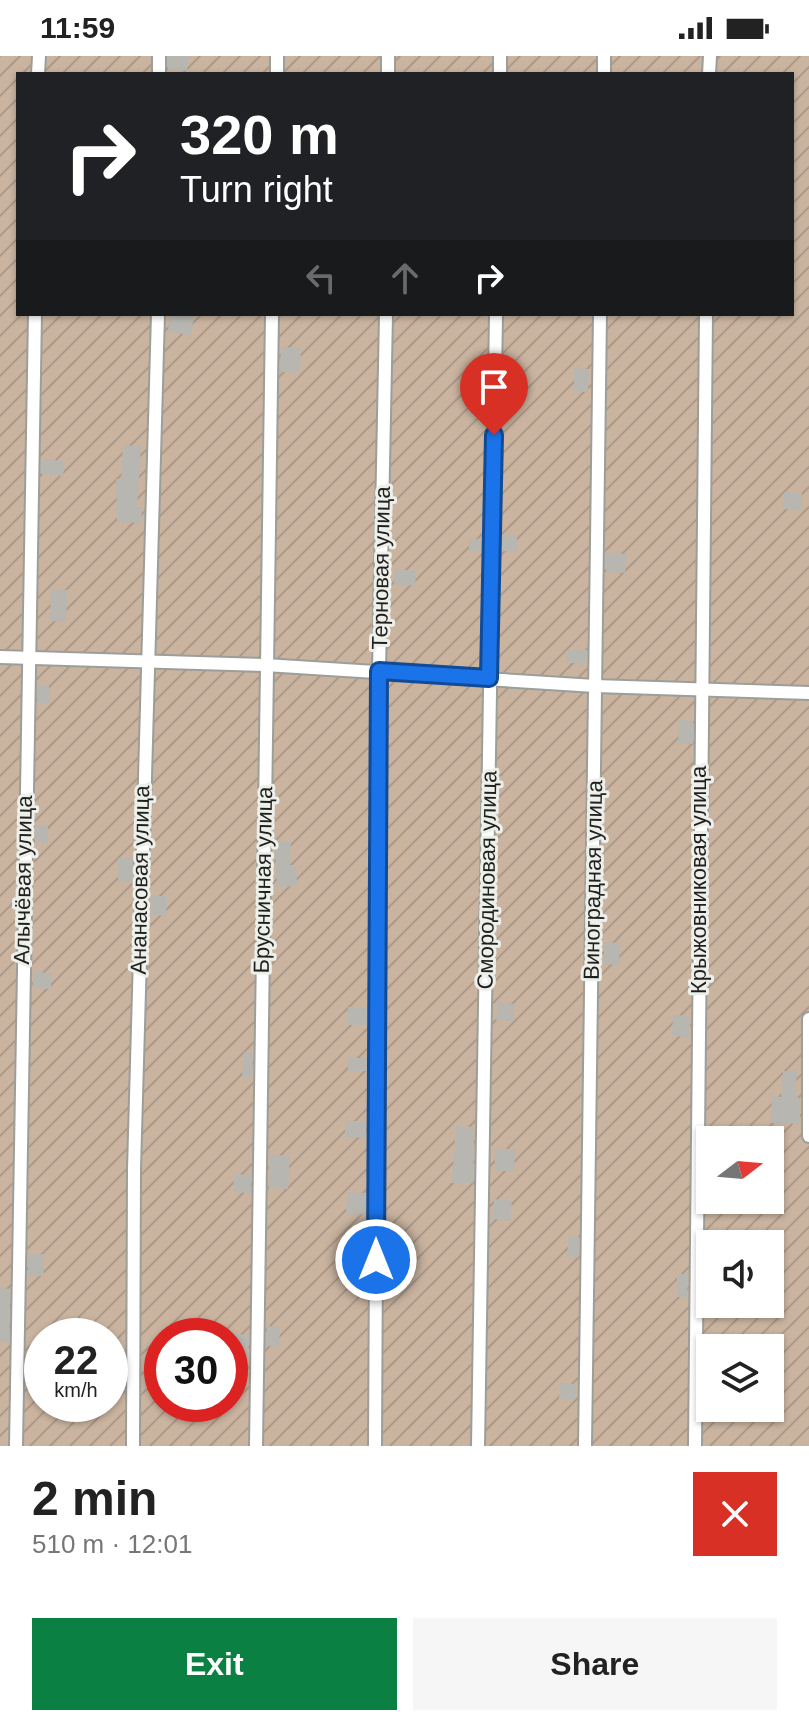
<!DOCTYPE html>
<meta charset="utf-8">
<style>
:root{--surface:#fff;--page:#f6f6f6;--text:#222;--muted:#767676;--accent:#0b8043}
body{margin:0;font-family:Helvetica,sans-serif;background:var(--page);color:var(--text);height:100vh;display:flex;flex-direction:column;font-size:30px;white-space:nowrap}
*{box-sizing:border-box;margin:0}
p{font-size:26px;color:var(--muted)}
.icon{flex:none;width:44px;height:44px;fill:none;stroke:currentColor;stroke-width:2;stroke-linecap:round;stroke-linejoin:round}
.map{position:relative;height:1390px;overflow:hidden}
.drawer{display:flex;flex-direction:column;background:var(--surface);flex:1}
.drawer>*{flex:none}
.hud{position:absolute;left:16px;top:16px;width:778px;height:244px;border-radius:0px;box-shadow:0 2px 6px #0004;background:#202124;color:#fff;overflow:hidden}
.needle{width:52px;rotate:74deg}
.tools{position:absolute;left:696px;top:1070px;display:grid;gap:16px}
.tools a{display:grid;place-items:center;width:88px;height:88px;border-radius:0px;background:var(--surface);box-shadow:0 2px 6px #0004;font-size:40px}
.speed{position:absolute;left:24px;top:1262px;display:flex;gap:16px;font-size:40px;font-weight:700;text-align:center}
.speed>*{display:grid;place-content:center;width:104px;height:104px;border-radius:50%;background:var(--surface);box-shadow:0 2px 6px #0004;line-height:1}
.speed small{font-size:20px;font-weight:400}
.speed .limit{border:12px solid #d22;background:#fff;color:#111}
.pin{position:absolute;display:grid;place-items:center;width:68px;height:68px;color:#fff;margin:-82px -34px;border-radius:50% 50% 50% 0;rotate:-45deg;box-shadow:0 0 8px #0007}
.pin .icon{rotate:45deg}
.me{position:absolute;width:88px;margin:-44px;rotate:0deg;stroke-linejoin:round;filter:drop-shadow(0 0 6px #0008)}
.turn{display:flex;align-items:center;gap:28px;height:168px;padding:0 32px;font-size:36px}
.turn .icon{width:104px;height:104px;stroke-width:2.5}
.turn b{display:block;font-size:56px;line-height:68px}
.lanes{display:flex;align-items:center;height:76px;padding:0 32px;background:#0003;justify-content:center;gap:40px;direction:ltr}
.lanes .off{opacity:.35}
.round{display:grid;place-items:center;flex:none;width:84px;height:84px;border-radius:0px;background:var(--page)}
.summary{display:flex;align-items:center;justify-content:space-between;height:136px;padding:0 32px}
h1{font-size:48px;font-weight:700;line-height:60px}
.action{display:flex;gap:16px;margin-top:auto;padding:16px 32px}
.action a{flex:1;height:92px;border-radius:0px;background:var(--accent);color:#fff;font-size:32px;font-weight:700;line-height:92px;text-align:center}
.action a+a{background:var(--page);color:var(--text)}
.status{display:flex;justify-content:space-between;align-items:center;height:56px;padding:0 40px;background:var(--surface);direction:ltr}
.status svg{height:22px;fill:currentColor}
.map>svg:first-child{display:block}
.garden{fill:url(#garden-furrows);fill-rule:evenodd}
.building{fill:#b7b6b1}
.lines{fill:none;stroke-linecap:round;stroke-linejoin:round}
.street-casing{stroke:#9c9e9a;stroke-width:16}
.street{stroke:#fff;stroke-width:12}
.route-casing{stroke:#114b97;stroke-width:20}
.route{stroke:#1a73e8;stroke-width:14}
.labels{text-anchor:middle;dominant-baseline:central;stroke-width:6;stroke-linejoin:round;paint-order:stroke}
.street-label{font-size:22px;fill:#1f1f1d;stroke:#edefea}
</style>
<div class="status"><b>11:59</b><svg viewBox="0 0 49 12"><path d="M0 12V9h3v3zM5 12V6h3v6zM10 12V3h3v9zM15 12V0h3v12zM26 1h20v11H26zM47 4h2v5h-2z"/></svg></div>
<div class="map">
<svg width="809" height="1390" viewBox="0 0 809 1390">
<defs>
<pattern id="garden-furrows" width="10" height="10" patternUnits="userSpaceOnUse" patternTransform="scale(2)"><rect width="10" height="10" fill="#cab4a0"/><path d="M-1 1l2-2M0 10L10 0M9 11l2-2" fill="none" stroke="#ad9a89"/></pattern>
</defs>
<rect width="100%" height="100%" fill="#e0e2dd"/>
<path class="garden" d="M0,0H809V1390H0ZM18,18H792V258H18ZM710,1084H770V1144H710ZM710,1188H770V1248H710ZM42,1280H110V1348H42ZM162,1280H230V1348H162ZM710,1292H770V1352H710Z"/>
<g class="building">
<polygon points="168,0 189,0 187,15 168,13"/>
<polygon points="170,258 194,258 191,279 168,276"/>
<polygon points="281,291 301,292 300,316 280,316"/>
<polygon points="574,312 589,313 588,336 574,335"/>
<polygon points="123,389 141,390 137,451 142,451 141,467 117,466 116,423 121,423"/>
<polygon points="42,403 65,405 63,420 41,418"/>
<polygon points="784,436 802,437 801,454 783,453"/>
<polygon points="501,479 517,480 517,496 501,495"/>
<rect x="469" y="483" width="14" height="12"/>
<polygon points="606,497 627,498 625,517 606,516"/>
<polygon points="395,513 416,515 415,530 394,528"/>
<polygon points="51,533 67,534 66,566 50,565"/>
<polygon points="567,594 587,594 586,607 567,607"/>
<polygon points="38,630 49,630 49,647 37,647"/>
<polygon points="679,664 693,665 693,688 678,687"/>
<polygon points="35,769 48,770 48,787 35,786"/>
<polygon points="275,785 291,786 290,809 296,809 297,830 277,831"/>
<rect x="118" y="802" width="15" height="24"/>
<polygon points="151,840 167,840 166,860 150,859"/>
<polygon points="604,886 620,887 619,909 604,908"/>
<polygon points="33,916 51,917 51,933 33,932"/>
<polygon points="498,946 515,948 513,965 496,964"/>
<polygon points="348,951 368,952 368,969 348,969"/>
<polygon points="673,959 690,960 690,981 672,980"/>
<polygon points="244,996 253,997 252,1022 242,1021"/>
<rect x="348" y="1002" width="20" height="13"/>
<polygon points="783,1015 797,1016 795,1041 800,1042 800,1068 771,1067 772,1040 781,1041"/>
<polygon points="345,1065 366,1065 366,1082 345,1081"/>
<polygon points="456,1070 474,1071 473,1127 452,1127"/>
<polygon points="495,1093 515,1093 514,1115 495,1115"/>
<polygon points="269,1099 290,1100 288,1133 269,1132"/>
<polygon points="234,1118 251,1119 251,1137 233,1136"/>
<polygon points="347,1136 367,1137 367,1159 346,1158"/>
<polygon points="494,1143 512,1145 510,1165 492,1163"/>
<polygon points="569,1180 579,1181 578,1202 567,1200"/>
<polygon points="43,1198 44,1220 28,1220 28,1199"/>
<polygon points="677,1218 688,1218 687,1241 677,1241"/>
<polygon points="0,1232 10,1233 9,1286 0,1286"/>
<polygon points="267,1270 280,1271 279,1291 266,1290"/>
<polygon points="236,1278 249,1279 248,1301 234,1300"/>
<polygon points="560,1327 576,1328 575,1344 559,1342"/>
</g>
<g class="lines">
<defs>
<g id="street">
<polyline points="38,18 39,0"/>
<polyline points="159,18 159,0"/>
<polyline points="277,18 277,0"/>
<polyline points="388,18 388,0"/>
<polyline points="500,18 500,0"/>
<polyline points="604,18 604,0"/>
<polyline points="709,18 710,0"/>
<polyline points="0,601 265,609 595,630 809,637"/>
<polyline points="809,963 809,1080"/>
<polyline points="16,1390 35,258"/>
<polyline points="133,1390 134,1113 158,258"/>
<polyline points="256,1390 272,258"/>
<polyline points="375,1390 379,615 386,258"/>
<polyline points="478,1390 496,258"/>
<polyline points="585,1390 600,258"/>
<polyline points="695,1390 706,258"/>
</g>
</defs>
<use href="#street" class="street-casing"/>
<use href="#street" class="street"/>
</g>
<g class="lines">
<defs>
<polyline id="route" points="376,1204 379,615 489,622 494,379"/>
</defs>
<use href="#route" class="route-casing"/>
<use href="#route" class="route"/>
</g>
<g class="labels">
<g class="street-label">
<text transform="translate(381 512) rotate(-89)">Терновая улица</text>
<text transform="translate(23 824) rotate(-89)">Алычёвая улица</text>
<text transform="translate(140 824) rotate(-89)">Ананасовая улица</text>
<text transform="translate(263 824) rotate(-89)">Брусничная улица</text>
<text transform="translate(487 824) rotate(-89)">Смородиновая улица</text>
<text transform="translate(593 824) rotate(-89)">Виноградная улица</text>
<text transform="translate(698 824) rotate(-90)">Крыжовниковая улица</text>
</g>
</g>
</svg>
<div class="tools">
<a><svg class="needle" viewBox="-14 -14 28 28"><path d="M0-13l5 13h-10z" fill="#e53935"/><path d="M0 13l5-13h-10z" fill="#767676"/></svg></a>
<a><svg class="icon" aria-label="sound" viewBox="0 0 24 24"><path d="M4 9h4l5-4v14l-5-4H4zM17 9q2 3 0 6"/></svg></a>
<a><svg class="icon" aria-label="layers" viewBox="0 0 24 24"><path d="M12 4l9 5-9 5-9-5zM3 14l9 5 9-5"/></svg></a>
</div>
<div class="speed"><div>22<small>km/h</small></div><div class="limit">30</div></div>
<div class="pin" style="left:494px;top:379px;background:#d93025"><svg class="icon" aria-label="arrive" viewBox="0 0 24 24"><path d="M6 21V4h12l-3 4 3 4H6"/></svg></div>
<svg class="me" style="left:376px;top:1204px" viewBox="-20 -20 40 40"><circle r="17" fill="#1a73e8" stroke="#fff" stroke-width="3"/><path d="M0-11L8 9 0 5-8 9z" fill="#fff"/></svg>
<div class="hud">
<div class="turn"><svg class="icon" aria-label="right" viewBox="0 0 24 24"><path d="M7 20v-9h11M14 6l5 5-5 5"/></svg><div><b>320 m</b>Turn right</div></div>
<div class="lanes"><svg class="icon off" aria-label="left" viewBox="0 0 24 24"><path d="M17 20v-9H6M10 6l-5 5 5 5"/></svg><svg class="icon off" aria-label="ahead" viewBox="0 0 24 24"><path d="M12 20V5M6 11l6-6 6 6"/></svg><svg class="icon" aria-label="right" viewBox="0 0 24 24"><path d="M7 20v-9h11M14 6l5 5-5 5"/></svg></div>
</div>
</div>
<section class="drawer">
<div class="summary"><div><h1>2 min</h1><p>510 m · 12:01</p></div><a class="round" style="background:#d93025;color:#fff"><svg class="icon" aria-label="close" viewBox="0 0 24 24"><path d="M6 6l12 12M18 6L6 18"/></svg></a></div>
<div class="action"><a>Exit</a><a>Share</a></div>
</section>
